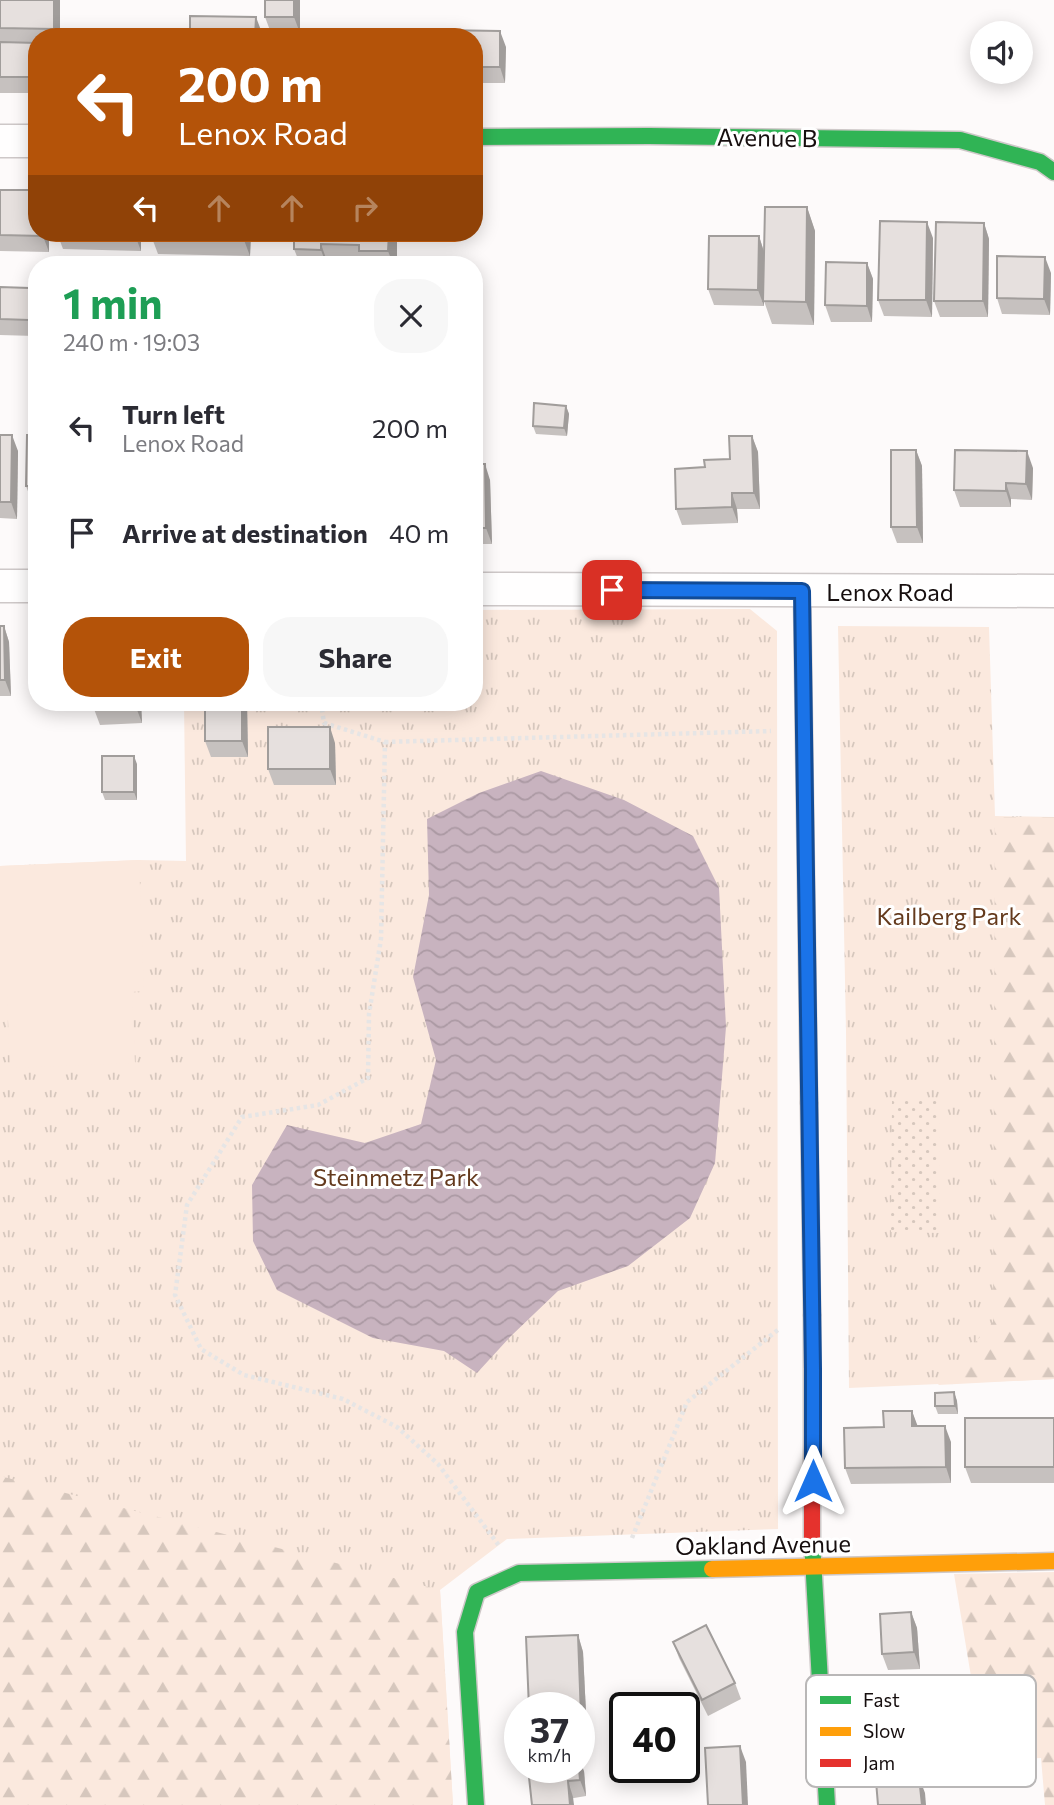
<!DOCTYPE html>
<meta charset="utf-8">
<style>
:root{--surface:#fff;--page:#f7f7f7;--text:#2b2b33;--muted:#7c7c81;--accent:#b45309}
body{margin:0;font-family:Commissioner,sans-serif;background:var(--page);color:var(--text);height:100vh;display:flex;flex-direction:column;font-size:26px;white-space:nowrap}
*{box-sizing:border-box;margin:0}
p{font-size:23px;color:var(--muted)}
.icon{flex:none;width:38px;height:38px;fill:none;stroke:currentColor;stroke-width:2;stroke-linecap:round;stroke-linejoin:round}
.map{position:relative;flex:1;overflow:hidden}
.side{position:absolute;left:28px;top:256px;width:455px;height:455px;display:flex;flex-direction:column;background:var(--surface);border-radius:28px;box-shadow:0 4px 18px #0003}
.side>*{flex:none}
.banner{position:absolute;left:28px;top:28px;width:455px;height:214px;border-radius:28px;box-shadow:0 4px 18px #0003;background:#b45309;color:#fff;overflow:hidden}
.controls{position:absolute;left:970px;top:21px;display:grid;gap:14px}
.controls a{display:grid;place-items:center;width:63px;height:63px;border-radius:50%;background:var(--surface);box-shadow:0 4px 18px #0003;font-size:35px}
.speed{position:absolute;left:504px;top:1692px;display:flex;gap:14px;font-size:35px;font-weight:700;text-align:center}
.speed>*{display:grid;place-content:center;width:91px;height:91px;border-radius:50%;background:var(--surface);box-shadow:0 4px 18px #0003;line-height:1}
.speed small{font-size:18px;font-weight:400}
.speed .limit{border:4px solid #111;border-radius:10px;background:#fff;color:#111}
.pin{position:absolute;display:grid;place-items:center;width:60px;height:60px;color:#fff;margin:-30px;border-radius:14px;box-shadow:0 4px 10px #0006}
.me{position:absolute;width:77px;margin:-38px;rotate:0deg;stroke-linejoin:round;filter:drop-shadow(0 0 5px #0008)}
.turn{display:flex;align-items:center;gap:24px;height:147px;padding:0 35px;font-size:32px}
.turn .icon{width:91px;height:91px;stroke-width:2.5}
.turn b{display:block;font-size:49px;line-height:60px}
.lanes{display:flex;align-items:center;height:66px;padding:0 35px;background:#0003;justify-content:center;gap:35px;direction:ltr}
.lanes .off{opacity:.35}
.round{display:grid;place-items:center;flex:none;width:74px;height:74px;border-radius:28px;background:var(--page)}
.head{display:flex;align-items:center;justify-content:space-between;height:119px;padding:0 35px}
h1{font-size:42px;font-weight:700;line-height:52px;color:#1e9e55}
.action{display:flex;gap:14px;margin-top:auto;padding:14px 35px}
.action a{flex:1;height:80px;border-radius:28px;background:var(--accent);color:#fff;font-size:28px;font-weight:700;line-height:80px;text-align:center}
.action a+a{background:var(--page);color:var(--text)}
ul{padding:0;list-style:none}
li{display:flex;align-items:center;gap:21px;height:105px;padding:0 35px}
li div{flex:1}
li b{display:block;font-size:26px}
li em{font-style:normal}
.map>svg:first-child{display:block}
.grass{fill:url(#grass-tufts)}
.forest{fill:url(#forest-firs)}
.garden{fill:url(#garden-dots)}
.pitch{fill:#fbe9de}
.water{fill:url(#water-waves)}
.lines{fill:none;stroke-linecap:round;stroke-linejoin:round}
.street-casing{stroke:#cec8c8;stroke-width:35}
.fast-casing{stroke:#cec8c8;stroke-width:19}
.slow-casing{stroke:#cec8c8;stroke-width:19}
.jam-casing{stroke:#cec8c8;stroke-width:19}
.path{stroke:#e6e5e5;stroke-width:4.5;stroke-dasharray:3.5 3.5;stroke-linecap:butt}
.street{stroke:#fffefe;stroke-width:32}
.fast{stroke:#30b455;stroke-width:16}
.slow{stroke:#ff9f0a;stroke-width:16}
.jam{stroke:#e5322d;stroke-width:16}
.wall{fill:#c6c1bf}
.shaded-wall{fill:#a19d9b}
.building{fill:#e6e0de;stroke:#a19d9b;stroke-width:2}
.route-casing{stroke:#114b97;stroke-width:18}
.route{stroke:#1a73e8;stroke-width:12}
.labels{text-anchor:middle;dominant-baseline:central;stroke-width:6;stroke-linejoin:round;paint-order:stroke}
.street-label{font-size:24px;fill:#160e0e;stroke:#fff}
.park-label{font-size:24px;fill:#643a1d;stroke:#fff}
.key{fill:#fff;stroke:#b9b7b7;stroke-width:2}
.key-label{font-size:19px;fill:#160e0e}
</style>
<div class="map">
<svg width="1054" height="1805" viewBox="0 0 1054 1805">
<defs>
<pattern id="grass-tufts" width="24" height="20" patternUnits="userSpaceOnUse" patternTransform="scale(1.75)"><rect width="24" height="20" fill="#fbe9de"/><path d="M3 7l-1-3M5 7V3M7 7l1-3M15 17l-1-3M17 17v-4M19 17l1-3" fill="none" stroke="#d6c7bd"/></pattern>
<pattern id="forest-firs" width="22" height="20" patternUnits="userSpaceOnUse" patternTransform="scale(1.75)"><rect width="22" height="20" fill="#fbe9de"/><path d="M5 1l3.5 6h-7zM16 11l3.5 6h-7z" fill="#d6c7bd"/></pattern>
<pattern id="garden-dots" width="8" height="8" patternUnits="userSpaceOnUse" patternTransform="scale(1.75)"><rect width="8" height="8" fill="#fbe9de"/><path d="M2 2h.1M6 6h.1" fill="none" stroke="#d6c7bd" stroke-width="1.8" stroke-linecap="round"/></pattern>
<pattern id="water-waves" width="16" height="10" patternUnits="userSpaceOnUse" patternTransform="scale(1.75)"><rect width="16" height="10" fill="#c8b3bf"/><path d="M0 5q4-4 8 0t8 0" fill="none" stroke="#ab99a3"/></pattern>
</defs>
<rect width="100%" height="100%" fill="#fdfafa"/>
<g class="grass">
<polygon points="750,609 777,631 778,1529 507,1539 440,1590 453,1805 0,1805 0,866 139,860 186,861 184,702 474,702 474,610"/>
<polygon points="838,626 989,627 995,816 1054,817 1054,1379 849,1388 846,1031"/>
</g>
<g class="forest">
<polygon points="995,817 1054,817 1054,1379 938,1385 993,1322"/>
<polygon points="0,1476 440,1590 453,1805 0,1805"/>
<polygon points="1054,1572 1054,1805 1045,1805 1041,1758 985,1761 954,1574"/>
</g>
<polygon class="garden" points="892,1099 940,1100 940,1233 891,1232"/>
<polygon class="pitch" points="139,860 144,991 132,992 135,1063 10,1068 7,996 0,996 0,866"/>
<polygon class="water" points="541,771 624,800 693,836 719,888 726,1027 715,1163 690,1218 628,1266 558,1291 511,1336 477,1373 444,1351 373,1338 277,1290 253,1241 252,1185 287,1125 365,1143 421,1124 436,1060 413,977 429,895 427,819 479,793"/>
<g class="lines">
<defs>
<g id="street">
<polyline points="0,141 37,141"/>
<polyline points="0,586 37,586"/>
<polyline points="474,589 1054,591"/>
</g>
<g id="fast">
<polyline points="474,137 649,136 960,140 1040,162 1054,172"/>
<polyline points="802,591 809,1103"/>
<polyline points="812,1541 827,1805"/>
<polyline points="476,1805 465,1632 477,1592 519,1573 712,1569"/>
</g>
<g id="slow">
<polyline points="809,1103 812,1315"/>
<polyline points="712,1569 1054,1561"/>
</g>
<polyline id="jam" points="812,1541 812,1315"/>
</defs>
<use href="#street" class="street-casing"/>
<use href="#fast" class="fast-casing"/>
<use href="#slow" class="slow-casing"/>
<use href="#jam" class="jam-casing"/>
<g class="path">
<polyline points="321,702 324,723 385,742 381,939 369,1014 368,1078 318,1105 242,1117 187,1205 175,1295 201,1349 244,1375 343,1399 397,1427 438,1464 500,1547"/>
<polyline points="385,742 771,731"/>
<polyline points="632,1538 687,1402 779,1329"/>
</g>
<use href="#street" class="street"/>
<use href="#fast" class="fast"/>
<use href="#slow" class="slow"/>
<use href="#jam" class="jam"/>
</g>
<g class="wall">
<polygon points="0,0 60,0 60,37 37,37 37,93 0,93"/>
<polygon points="300,0 300,33 271,33 265,17"/>
<polygon points="474,37 506,47 505,83 474,83"/>
<polygon points="0,190 37,233 49,233 49,252 0,251"/>
<polygon points="807,207 815,231 814,325 772,324 764,301 764,306 714,305 708,289 759,236 764,252"/>
<polygon points="984,223 989,239 988,317 940,317 934,301"/>
<polygon points="57,233 141,233 141,251 63,249"/>
<polygon points="152,233 251,233 250,256 158,254 152,238"/>
<polygon points="294,233 397,233 397,264 300,264 294,249"/>
<polygon points="933,238 932,317 884,316 878,300"/>
<polygon points="867,263 873,279 872,322 831,322 825,305"/>
<polygon points="1051,273 1050,315 1002,314 997,298"/>
<polygon points="0,287 29,288 35,304 35,336 0,335"/>
<polygon points="566,406 569,414 567,436 536,434 533,426"/>
<polygon points="0,435 18,451 17,519 0,518"/>
<polygon points="37,435 37,503 37,502 32,502 26,486"/>
<polygon points="752,436 758,452 760,509 737,509 738,523 682,525 676,509 705,467 730,459"/>
<polygon points="916,450 922,466 923,543 897,543 891,527"/>
<polygon points="474,464 490,480 492,544 474,544"/>
<polygon points="1033,468 1032,500 1011,499 1011,507 960,507 954,490"/>
<polygon points="0,626 4,626 9,642 11,696 0,696"/>
<polygon points="93,702 141,702 142,723 100,725 94,709"/>
<polygon points="247,702 248,757 211,757 205,741"/>
<polygon points="335,743 336,785 274,785 268,769"/>
<polygon points="137,764 137,800 105,800 102,792"/>
<polygon points="954,1392 957,1401 958,1414 938,1414 935,1406"/>
<polygon points="912,1411 917,1426 951,1442 951,1483 851,1484 845,1468 884,1427"/>
<polygon points="1054,1418 1054,1483 971,1483 965,1467"/>
<polygon points="911,1612 917,1628 920,1669 888,1670 882,1654"/>
<polygon points="578,1635 583,1652 587,1733 579,1734"/>
<polygon points="673,1642 735,1683 741,1699 708,1716 679,1658"/>
<polygon points="584,1771 586,1796 532,1805"/>
</g>
<g class="shaded-wall">
<polygon points="54,0 60,0 60,37 57,37 54,29"/>
<polygon points="294,0 300,0 300,33 294,17"/>
<polygon points="256,17 262,33 262,37 255,37"/>
<polygon points="500,31 506,47 505,83 500,67"/>
<polygon points="807,207 815,231 814,325 806,302"/>
<polygon points="927,222 933,238 932,317 926,300"/>
<polygon points="984,223 989,239 988,317 983,301"/>
<polygon points="43,233 49,233 49,252 43,236"/>
<polygon points="135,233 141,233 141,251 135,235"/>
<polygon points="244,233 251,233 250,256 244,240"/>
<polygon points="389,233 397,233 397,264 393,264 388,251"/>
<polygon points="759,236 764,252 764,306 758,290"/>
<polygon points="321,244 328,264 326,264 321,250"/>
<polygon points="1045,257 1051,273 1050,315 1044,299"/>
<polygon points="867,263 873,279 872,322 867,306"/>
<polygon points="29,288 35,304 35,336 29,320"/>
<polygon points="566,406 569,414 567,436 564,428"/>
<polygon points="12,435 18,451 17,519 11,502"/>
<polygon points="752,436 758,452 760,509 754,493"/>
<polygon points="916,450 922,466 923,543 917,527"/>
<polygon points="1027,451 1033,468 1032,500 1026,484"/>
<polygon points="485,464 490,480 492,544 486,528"/>
<polygon points="1006,483 1011,499 1011,507 1006,491"/>
<polygon points="732,493 737,509 738,523 732,507"/>
<polygon points="4,626 9,642 11,696 5,680"/>
<polygon points="136,702 141,702 142,723 136,707"/>
<polygon points="242,702 247,702 248,757 242,741"/>
<polygon points="330,727 335,743 336,785 330,769"/>
<polygon points="134,756 137,764 137,800 134,792"/>
<polygon points="954,1392 957,1401 958,1414 955,1406"/>
<polygon points="912,1411 918,1427 912,1426"/>
<polygon points="945,1426 951,1442 951,1483 946,1467"/>
<polygon points="911,1612 917,1628 920,1669 914,1652"/>
<polygon points="578,1635 583,1652 587,1733 581,1717"/>
<polygon points="740,1746 746,1762 748,1805 743,1805"/>
<polygon points="579,1759 584,1771 586,1796 580,1780"/>
<polygon points="919,1777 925,1793 926,1805 922,1805"/>
<polygon points="568,1781 573,1797 574,1805 570,1805"/>
</g>
<g class="building">
<polygon points="0,0 54,0 54,29 0,28"/>
<rect x="265" y="0" width="29" height="17"/>
<polygon points="190,16 256,17 255,37 190,37"/>
<polygon points="333,29 397,30 397,37 333,37"/>
<polygon points="438,30 500,31 500,67 474,67 474,37 437,37"/>
<polygon points="0,42 37,43 37,77 0,77"/>
<polygon points="0,190 37,190 37,233 43,233 43,236 0,235"/>
<polygon points="765,207 807,207 806,302 763,301"/>
<polygon points="880,221 927,222 926,300 878,300"/>
<polygon points="936,222 984,223 983,301 934,301"/>
<polygon points="57,233 135,233 135,235"/>
<polygon points="152,233 244,233 244,240 152,238"/>
<polygon points="294,233 389,233 388,251 359,251 359,245 321,244 321,250 294,249"/>
<polygon points="709,236 759,236 758,290 708,289"/>
<polygon points="997,256 1045,257 1044,299 997,298"/>
<polygon points="826,262 867,263 867,306 825,305"/>
<polygon points="0,287 29,288 29,320 0,319"/>
<polygon points="534,403 566,406 564,428 533,426"/>
<polygon points="0,435 12,435 11,502 0,502"/>
<polygon points="27,435 37,435 37,503 37,486 26,486"/>
<polygon points="729,436 752,436 754,493 732,493 732,507 676,509 675,469 705,467 704,460 730,459"/>
<polygon points="891,450 916,450 917,527 891,527"/>
<polygon points="955,450 1027,451 1026,484 1006,483 1006,491 954,490"/>
<polygon points="474,464 485,464 486,528 474,528"/>
<polygon points="0,626 4,626 5,680 0,680"/>
<polygon points="93,702 136,702 136,707 94,709"/>
<rect x="205" y="702" width="37" height="39"/>
<rect x="268" y="727" width="62" height="42"/>
<rect x="102" y="756" width="32" height="36"/>
<polygon points="954,1392 955,1406 935,1406 935,1393"/>
<polygon points="883,1411 912,1411 912,1426 945,1426 946,1467 845,1468 844,1428 884,1427"/>
<rect x="965" y="1418" width="89" height="49"/>
<polygon points="911,1612 914,1652 882,1654 880,1614"/>
<polygon points="706,1625 735,1683 702,1700 673,1642"/>
<polygon points="578,1635 581,1717 579,1717 579,1708 529,1708 526,1637"/>
<polygon points="740,1746 743,1805 708,1805 705,1748"/>
<polygon points="528,1768 579,1768 580,1780 568,1781 570,1805 532,1805"/>
<polygon points="919,1777 922,1805 878,1805 876,1781"/>
</g>
<g class="lines">
<defs>
<polyline id="route" points="612,590 802,591 813,1369 813,1481"/>
</defs>
<use href="#route" class="route-casing"/>
<use href="#route" class="route"/>
</g>
<g class="labels">
<g class="street-label">
<text transform="translate(767 137) rotate(1)">Avenue B</text>
<text x="890" y="591">Lenox Road</text>
<text transform="translate(763 1544) rotate(-1)">Oakland Avenue</text>
</g>
<g class="park-label">
<text x="949" y="915">Kailberg Park</text>
<text x="396" y="1176">Steinmetz Park</text>
</g>
</g>
<rect x="806" y="1675" width="230" height="112" rx="10" class="key"/>
<rect x="820" y="1696" width="31" height="8" fill="#30b455"/>
<rect x="820" y="1727" width="31" height="9" fill="#ff9f0a"/>
<rect x="820" y="1759" width="31" height="8" fill="#e5322d"/>
<g class="key-label">
<text x="863" y="1707">Fast</text>
<text x="863" y="1738">Slow</text>
<text x="863" y="1770">Jam</text>
</g>
</svg>
<div class="controls">
<a><svg class="icon" aria-label="sound" viewBox="0 0 24 24"><path d="M4 9h4l5-4v14l-5-4H4zM17 9q2 3 0 6"/></svg></a>
</div>
<div class="speed"><div>37<small>km/h</small></div><div class="limit">40</div></div>
<div class="pin" style="left:612px;top:590px;background:#d93025"><svg class="icon" aria-label="arrive" viewBox="0 0 24 24"><path d="M6 21V4h12l-3 4 3 4H6"/></svg></div>
<svg class="me" style="left:813px;top:1481px" viewBox="-20 -20 40 40"><path d="M0-17L14 15 0 8-14 15z" fill="#1a73e8" stroke="#fff" stroke-width="4"/></svg>
<div class="banner">
<div class="turn"><svg class="icon" aria-label="left" viewBox="0 0 24 24"><path d="M17 20v-9H6M10 6l-5 5 5 5"/></svg><div><b>200 m</b>Lenox Road</div></div>
<div class="lanes"><svg class="icon" aria-label="left" viewBox="0 0 24 24"><path d="M17 20v-9H6M10 6l-5 5 5 5"/></svg><svg class="icon off" aria-label="ahead" viewBox="0 0 24 24"><path d="M12 20V5M6 11l6-6 6 6"/></svg><svg class="icon off" aria-label="ahead" viewBox="0 0 24 24"><path d="M12 20V5M6 11l6-6 6 6"/></svg><svg class="icon off" aria-label="right" viewBox="0 0 24 24"><path d="M7 20v-9h11M14 6l5 5-5 5"/></svg></div>
</div>
<section class="side">
<div class="head"><div><h1>1 min</h1><p>240 m · 19:03</p></div><a class="round"><svg class="icon" aria-label="close" viewBox="0 0 24 24"><path d="M6 6l12 12M18 6L6 18"/></svg></a></div>
<ul>
<li><svg class="icon" aria-label="left" viewBox="0 0 24 24"><path d="M17 20v-9H6M10 6l-5 5 5 5"/></svg><div><b>Turn left</b><p>Lenox Road</p></div><em>200 m</em></li>
<li><svg class="icon" aria-label="arrive" viewBox="0 0 24 24"><path d="M6 21V4h12l-3 4 3 4H6"/></svg><div><b>Arrive at destination</b></div><em>40 m</em></li>
</ul>
<div class="action"><a>Exit</a><a>Share</a></div>
</section>
</div>
